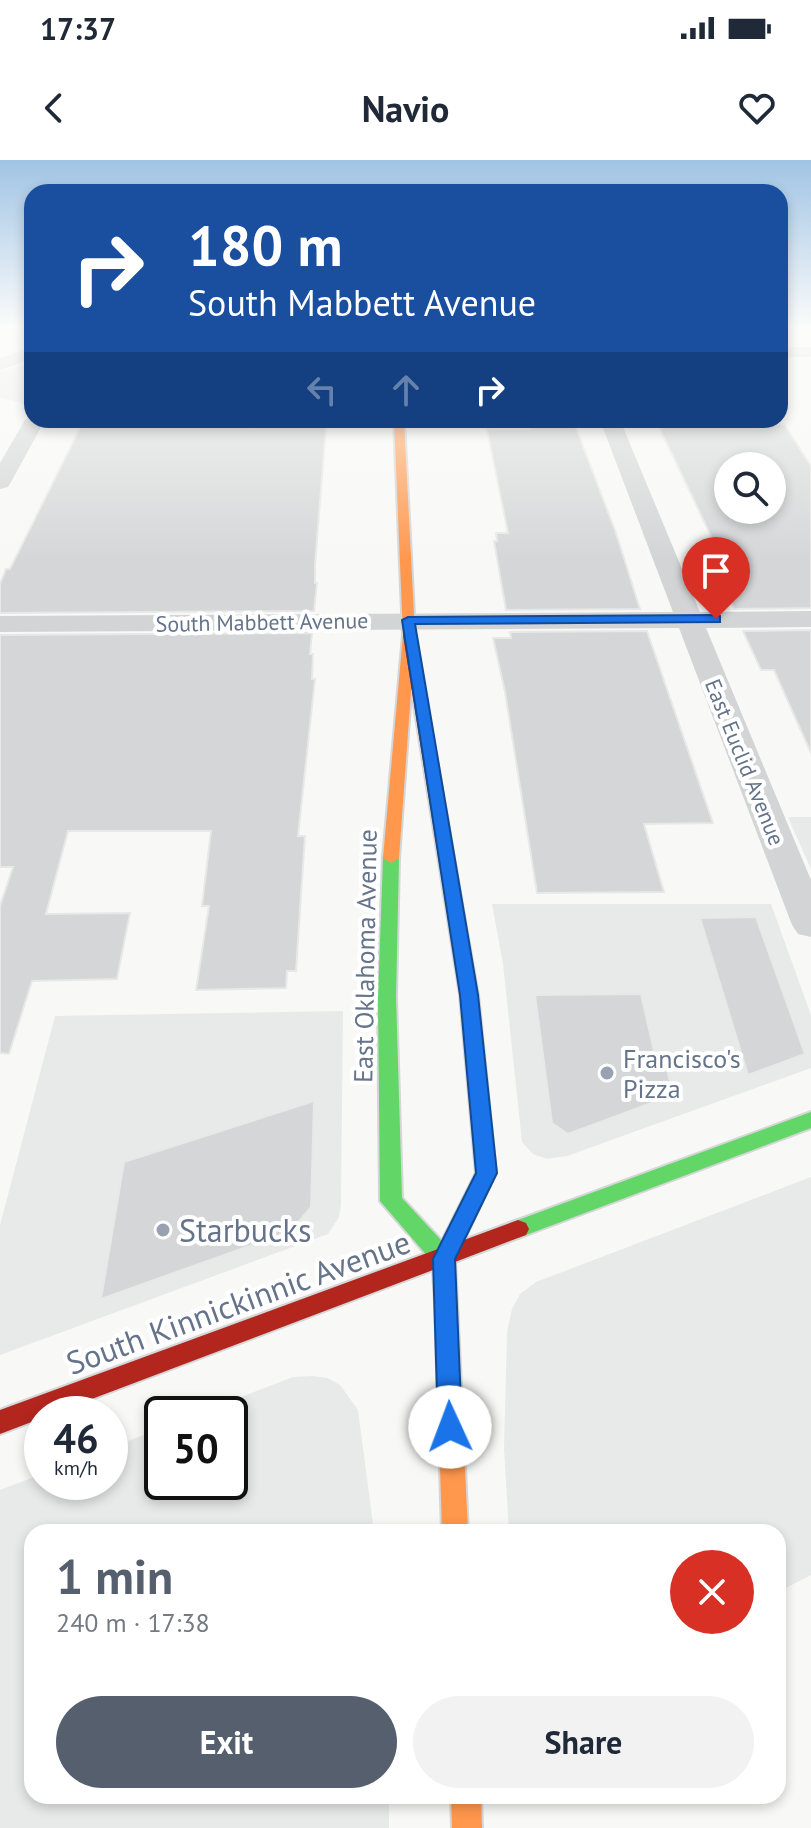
<!DOCTYPE html>
<meta charset="utf-8">
<style>
:root{--surface:#fff;--page:#f2f2f3;--text:#1f2937;--muted:#747a83;--accent:#555f6d}
body{margin:0;font-family:"PT Sans",sans-serif;background:var(--page);color:var(--text);height:100vh;display:flex;flex-direction:column;font-size:30px;white-space:nowrap}
*{box-sizing:border-box;margin:0}
p{font-size:26px;color:var(--muted)}
.icon{flex:none;width:44px;height:44px;fill:none;stroke:currentColor;stroke-width:2;stroke-linecap:round;stroke-linejoin:round}
.map{position:relative;flex:1;overflow:hidden}
.side{position:absolute;left:24px;top:1364px;width:762px;height:280px;display:flex;flex-direction:column;background:var(--surface);border-radius:24px;box-shadow:0 4px 12px #0003}
.side>*{flex:none}
.hud{position:absolute;left:24px;top:24px;width:764px;height:244px;border-radius:24px;box-shadow:0 4px 12px #0003;background:#1a4fa0;color:#fff;overflow:hidden}
.fabs{position:absolute;left:714px;top:292px;display:grid;gap:16px}
.fabs a{display:grid;place-items:center;width:72px;height:72px;border-radius:50%;background:var(--surface);box-shadow:0 4px 12px #0003;font-size:40px}
.speed{position:absolute;left:24px;top:1236px;display:flex;gap:16px;font-size:40px;font-weight:700;text-align:center}
.speed>*{display:grid;place-content:center;width:104px;height:104px;border-radius:50%;background:var(--surface);box-shadow:0 4px 12px #0003;line-height:1}
.speed small{font-size:20px;font-weight:400}
.speed .limit{border:4px solid #111;border-radius:12px;background:#fff;color:#111}
.pin{position:absolute;display:grid;place-items:center;width:68px;height:68px;color:#fff;margin:-82px -34px;border-radius:50% 50% 50% 0;rotate:-45deg;box-shadow:0 0 8px #0007}
.pin .icon{rotate:45deg}
.me{position:absolute;width:88px;margin:-44px;rotate:358deg;stroke-linejoin:round;filter:drop-shadow(0 0 6px #0008)}
.turn{display:flex;align-items:center;gap:28px;height:168px;padding:0 32px;font-size:36px}
.turn .icon{width:104px;height:104px;stroke-width:2.5}
.turn b{display:block;font-size:56px;line-height:68px}
.lanes{display:flex;align-items:center;height:76px;padding:0 32px;background:#0003;justify-content:center;gap:40px;direction:ltr}
.lanes .off{opacity:.35}
.round{display:grid;place-items:center;flex:none;width:84px;height:84px;border-radius:42px;background:var(--page)}
.overview{display:flex;align-items:center;justify-content:space-between;height:136px;padding:0 32px}
h1{font-size:48px;font-weight:700;line-height:60px;color:var(--accent)}
.primary-button{display:flex;gap:16px;margin-top:auto;padding:16px 32px}
.primary-button a{flex:1;height:92px;border-radius:48px;background:var(--accent);color:#fff;font-size:32px;font-weight:700;line-height:92px;text-align:center}
.primary-button a+a{background:var(--page);color:var(--text)}
.status{display:flex;justify-content:space-between;align-items:center;height:56px;padding:0 40px;background:var(--surface);direction:ltr}
.status svg{height:22px;fill:currentColor}
header{display:flex;justify-content:space-between;align-items:center;height:104px;padding:0 32px;background:var(--surface);font-size:36px;font-weight:700}
.map>svg:first-child{display:block}
.built{fill:#e8e9e9}
.building{fill:#d5d6d7;stroke:#e8e8e6;stroke-width:2;fill-rule:evenodd}
.lines{fill:none;stroke-linecap:round;stroke-linejoin:round}
.fast-casing{stroke:#d4d6d7;stroke-width:4}
.slow-casing{stroke:#d4d6d7;stroke-width:4}
.jam-casing{stroke:#d4d6d7;stroke-width:4}
.street{fill:#d3d4d5;fill-rule:evenodd}
.fast{fill:#63d668;fill-rule:evenodd}
.slow{fill:#ff974d;fill-rule:evenodd}
.jam{fill:#b3261e;fill-rule:evenodd}
.route{fill:#1a73e8;stroke:#114b97;stroke-width:2}
.poi-dot{fill:#98a2b0;stroke:#fff;stroke-width:3}
.labels{text-anchor:middle;dominant-baseline:central;stroke-width:8;stroke-linejoin:round;paint-order:stroke}
.far-street-label{font-size:22px;fill:#65748a;stroke:#fff}
.street-label{font-size:26px;fill:#65748a;stroke:#fff}
.poi-label{font-size:26px;fill:#65748a;stroke:#fff;text-anchor:start}
.near-poi-label{font-size:32px;fill:#65748a;stroke:#fff;text-anchor:start}
.near-street-label{font-size:32px;fill:#65748a;stroke:#fff}
</style>
<div class="status"><b>17:37</b><svg viewBox="0 0 49 12"><path d="M0 12V9h3v3zM5 12V6h3v6zM10 12V3h3v9zM15 12V0h3v12zM26 1h20v11H26zM47 4h2v5h-2z"/></svg></div>
<header><svg class="icon" aria-label="back" viewBox="0 0 24 24"><path d="M15 5l-7 7 7 7"/></svg>Navio<svg class="icon" aria-label="heart" viewBox="0 0 24 24"><path d="M12 20l-8-8c-3-5 5-10 8-4 3-6 11-1 8 4z"/></svg></header>
<div class="map">
<svg width="811" height="1668" viewBox="0 0 811 1668">
<rect width="100%" height="100%" fill="#f8f8f7"/>
<g class="built">
<polygon points="32,202 32,238 28,245 0,237 0,212"/>
<polygon points="788,657 811,657 811,709 791,664"/>
<polygon points="492,744 771,744 811,855 811,908 567,996 547,999 533,994 522,982 503,804"/>
<polygon points="343,851 341,1045 339,1057 328,1074 0,1195 0,1065 55,856"/>
<polygon points="811,1017 811,1415 778,1432 778,1372 509,1372 504,1288 507,1172 512,1149 520,1134 536,1122"/>
<polygon points="313,1216 328,1218 340,1225 358,1250 374,1372 32,1372 32,1636 389,1636 389,1668 0,1668 0,1330 42,1314 42,1322 110,1322 110,1288 162,1268 162,1322 230,1322 230,1254 197,1254 293,1217"/>
</g>
<g class="building">
<polygon points="84,260 318,260 318,267 326,267 315,405 315,423 317,423 314,451 0,453 0,424 6,409 10,409"/>
<polygon points="528,260 573,260 616,373 640,449 506,450 494,381 497,381 496,373 508,373 487,269 530,269"/>
<path d="M784,264L811,306V448L734,449L710,395H720L658,265ZM728,306H772V350H728Z"/>
<polygon points="811,470 811,593 774,510 761,510 743,471"/>
<polygon points="647,471 713,663 644,664 664,732 537,733 505,532 493,478 511,478 510,472"/>
<polygon points="312,473 310,494 313,494 312,519 315,519 298,676 305,676 296,811 287,811 286,828 196,830 209,746 202,746 211,671 68,671 46,754 130,753 117,819 32,821 9,894 0,893 0,746 13,707 0,707 0,475"/>
<polygon points="756,757 805,894 748,915 700,758"/>
<polygon points="641,834 654,891 663,891 673,935 568,974 552,963 535,835"/>
<polygon points="314,941 311,1047 291,1071 101,1139 124,1002"/>
</g>
<g class="lines">
<defs>
<g id="fast">
<polygon points="391,693 399,698 396,837 402,1038 452,1092 455,1099 452,1106 444,1108 436,1106 380,1041 378,837 383,698"/>
<polygon points="811,952 811,968 518,1078 510,1075 507,1069 510,1063"/>
</g>
<g id="slow">
<polygon points="394,260 404,260 415,475 399,698 391,703 383,698 403,475"/>
<polygon points="446,1134 454,1137 457,1144 468,1372 442,1372 435,1144 438,1137"/>
<polygon points="451,1636 481,1636 482,1668 452,1668"/>
</g>
<polygon id="jam" points="409,471 415,475 478,835 496,1013 464,1080 518,1060 526,1063 529,1069 526,1075 455,1102 457,1144 454,1151 446,1154 438,1151 435,1144 433,1110 52,1254 42,1254 42,1258 0,1274 0,1250 438,1089 476,1013 460,835 403,475"/>
</defs>
<use href="#fast" class="fast-casing"/>
<use href="#slow" class="slow-casing"/>
<use href="#jam" class="jam-casing"/>
<g class="street">
<rect x="780" y="187" width="31" height="10"/>
<polygon points="32,188 32,199 0,210 0,198"/>
<polygon points="32,255 32,260 45,260 11,322 8,327 0,329 0,303 25,260"/>
<polygon points="600,260 620,260 700,452 811,451 811,467 706,468 811,720 811,777 798,774 792,765 679,468 0,472 0,456 673,452"/>
</g>
<use href="#fast" class="fast"/>
<use href="#slow" class="slow"/>
<use href="#jam" class="jam"/>
</g>
<linearGradient id="sky" x2="0" y2="1"><stop stop-color="#a0c4e4"/><stop offset="0.42" stop-color="#fcfcfb"/><stop offset="1" stop-color="#fcfcfb" stop-opacity="0"/></linearGradient>
<rect width="811" height="400" fill="url(#sky)"/>
<polygon class="route" points="716,455 720,456 720,462 415,464 478,835 497,1013 455,1099 462,1267 459,1275 450,1278 441,1275 438,1267 433,1099 476,1013 460,835 402,460 408,457"/>
<g class="poi-dot">
<circle cx="607" cy="913" r="8"/>
<circle cx="163" cy="1070" r="8"/>
</g>
<g class="labels">
<g class="far-street-label">
<text transform="translate(262 462) rotate(-1)">South Mabbett Avenue</text>
<text transform="translate(745 602) rotate(68)">East Euclid Avenue</text>
</g>
<g class="street-label">
<text transform="translate(365 796) rotate(-89)">East Oklahoma Avenue</text>
</g>
<g class="poi-label">
<text x="623" y="898">Francisco's<tspan x="623" dy="30">Pizza</tspan></text>
</g>
<g class="near-poi-label">
<text x="179" y="1070">Starbucks</text>
</g>
<g class="near-street-label">
<text transform="translate(238 1142) rotate(-20)">South Kinnickinnic Avenue</text>
</g>
</g>
</svg>
<div class="fabs">
<a><svg class="icon" aria-label="search" viewBox="0 0 24 24"><circle cx="10" cy="10" r="6"/><path d="M15 15l6 6"/></svg></a>
</div>
<div class="speed"><div>46<small>km/h</small></div><div class="limit">50</div></div>
<div class="pin" style="left:716px;top:459px;background:#d93025"><svg class="icon" aria-label="arrive" viewBox="0 0 24 24"><path d="M6 21V4h12l-3 4 3 4H6"/></svg></div>
<svg class="me" style="left:450px;top:1267px" viewBox="-20 -20 40 40"><circle r="19" fill="#fff"/><path d="M0-13L10 11 0 6-10 11z" fill="#1a73e8"/></svg>
<div class="hud">
<div class="turn"><svg class="icon" aria-label="right" viewBox="0 0 24 24"><path d="M7 20v-9h11M14 6l5 5-5 5"/></svg><div><b>180 m</b>South Mabbett Avenue</div></div>
<div class="lanes"><svg class="icon off" aria-label="left" viewBox="0 0 24 24"><path d="M17 20v-9H6M10 6l-5 5 5 5"/></svg><svg class="icon off" aria-label="ahead" viewBox="0 0 24 24"><path d="M12 20V5M6 11l6-6 6 6"/></svg><svg class="icon" aria-label="right" viewBox="0 0 24 24"><path d="M7 20v-9h11M14 6l5 5-5 5"/></svg></div>
</div>
<section class="side">
<div class="overview"><div><h1>1 min</h1><p>240 m · 17:38</p></div><a class="round" style="background:#d93025;color:#fff"><svg class="icon" aria-label="close" viewBox="0 0 24 24"><path d="M6 6l12 12M18 6L6 18"/></svg></a></div>
<div class="primary-button"><a>Exit</a><a>Share</a></div>
</section>
</div>
